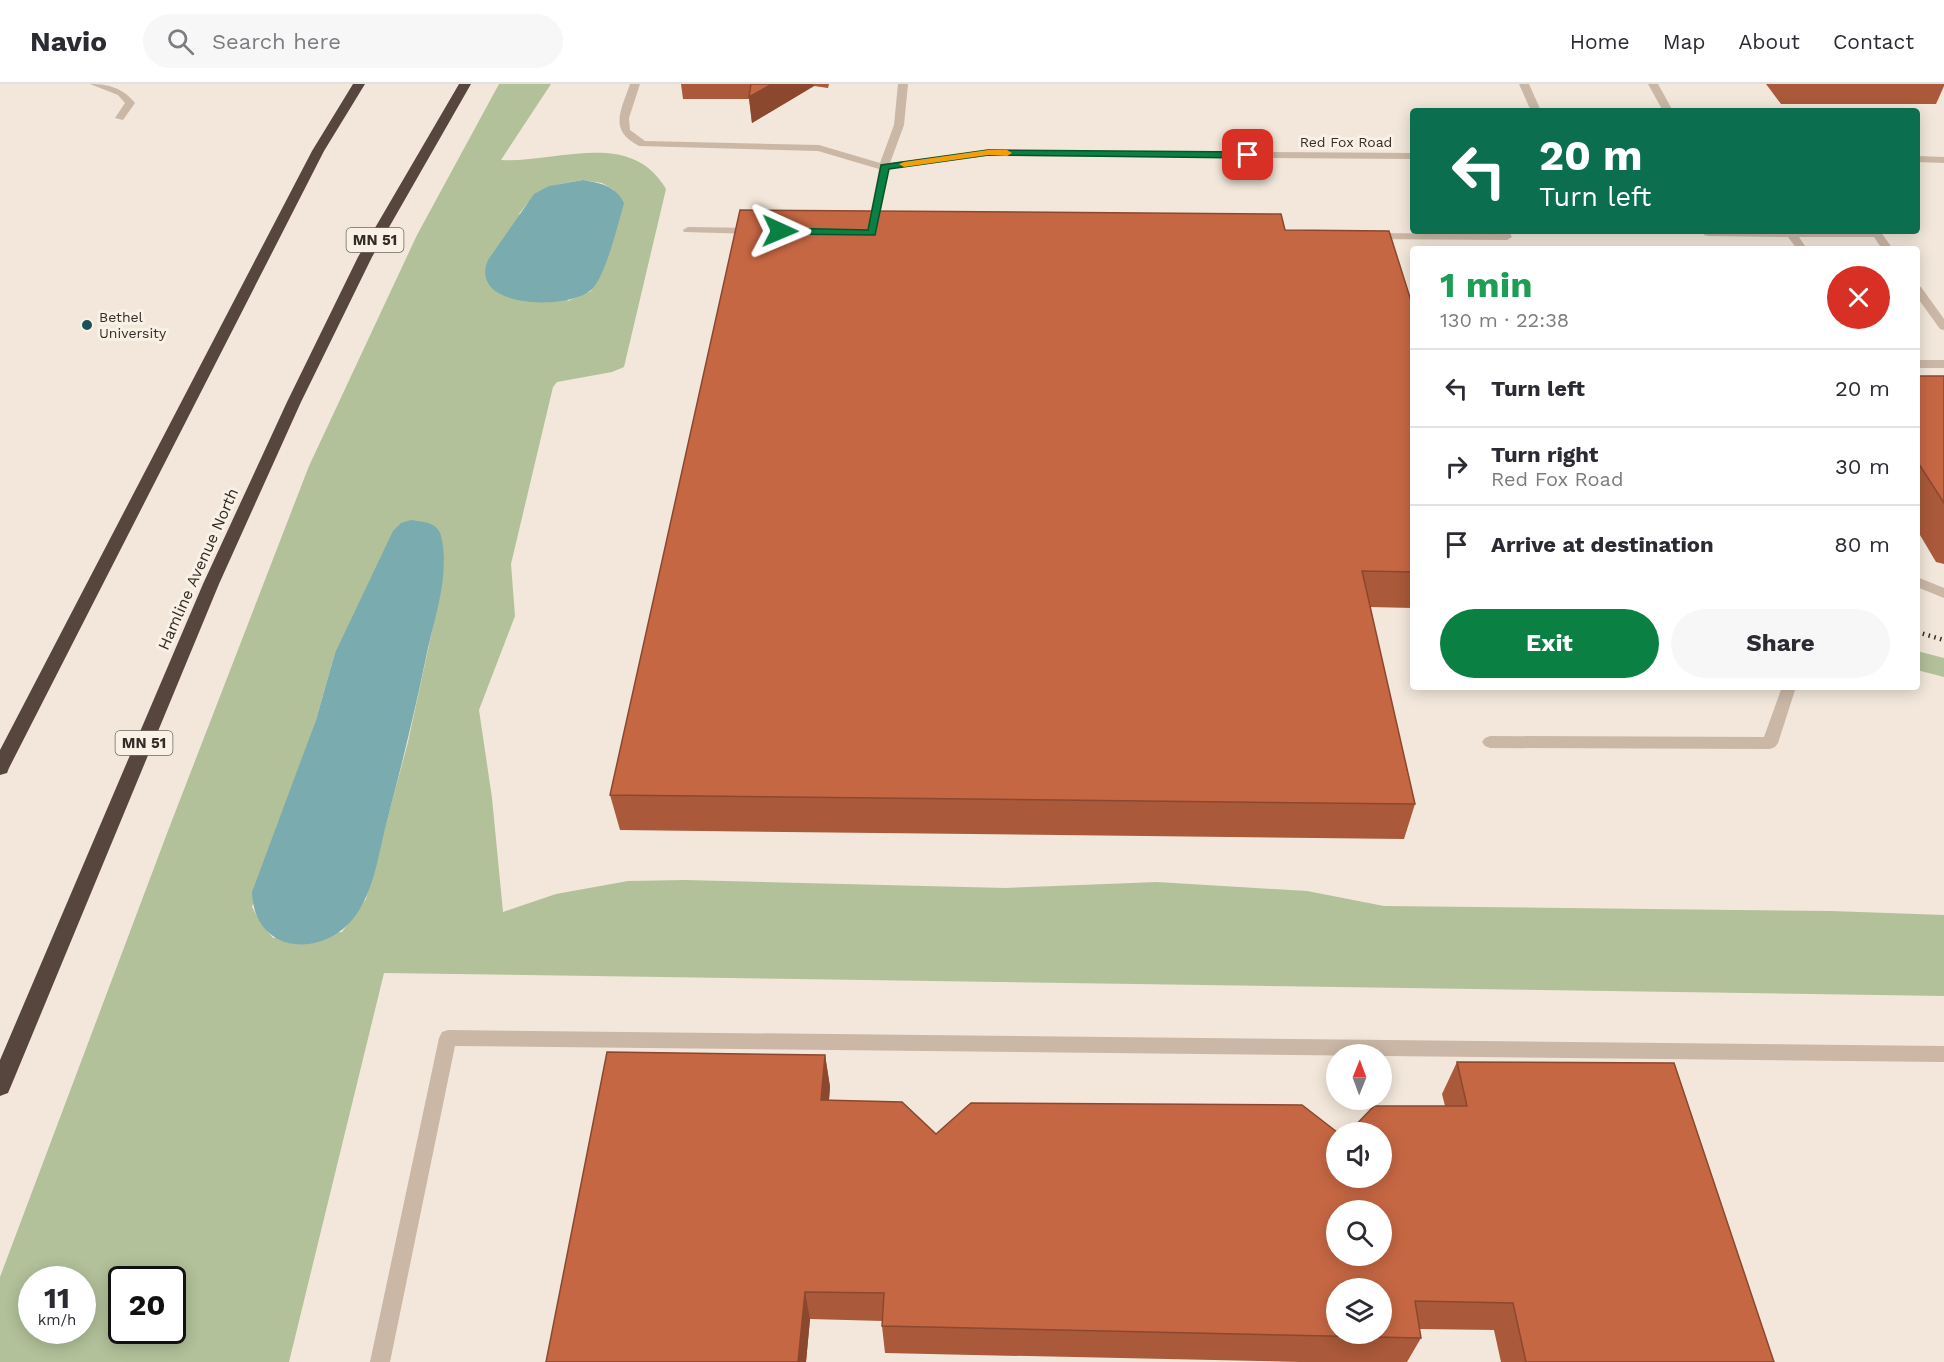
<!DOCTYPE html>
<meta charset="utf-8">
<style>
:root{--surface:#fff;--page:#f7f7f7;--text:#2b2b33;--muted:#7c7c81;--line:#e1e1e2;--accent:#0b8043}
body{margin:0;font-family:"Work Sans",sans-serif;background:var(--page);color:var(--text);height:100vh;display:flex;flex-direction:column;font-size:22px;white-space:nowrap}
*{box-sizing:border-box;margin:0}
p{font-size:20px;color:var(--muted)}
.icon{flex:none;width:33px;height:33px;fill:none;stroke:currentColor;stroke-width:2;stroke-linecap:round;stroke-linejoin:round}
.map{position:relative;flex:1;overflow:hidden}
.details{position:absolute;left:1410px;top:162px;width:510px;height:444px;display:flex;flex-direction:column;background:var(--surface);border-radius:6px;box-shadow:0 3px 15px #0003}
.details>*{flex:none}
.guide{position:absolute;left:1410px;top:24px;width:510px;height:126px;border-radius:6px;box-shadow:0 3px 15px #0003;background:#0b6e4f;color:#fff;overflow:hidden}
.needle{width:39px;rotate:1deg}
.tools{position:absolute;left:1326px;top:960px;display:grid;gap:12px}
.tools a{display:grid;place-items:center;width:66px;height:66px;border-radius:50%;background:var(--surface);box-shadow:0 3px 15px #0003;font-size:30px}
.speed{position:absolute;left:18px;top:1182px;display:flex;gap:12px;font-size:30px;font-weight:700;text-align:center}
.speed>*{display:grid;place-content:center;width:78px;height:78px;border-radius:50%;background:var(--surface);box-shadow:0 3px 15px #0003;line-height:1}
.speed small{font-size:15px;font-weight:400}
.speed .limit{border:3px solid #111;border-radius:9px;background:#fff;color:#111}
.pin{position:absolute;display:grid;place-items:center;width:51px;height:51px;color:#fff;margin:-26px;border-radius:12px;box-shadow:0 3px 9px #0006}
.me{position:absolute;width:66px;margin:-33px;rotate:91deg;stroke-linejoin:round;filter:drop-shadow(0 0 4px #0008)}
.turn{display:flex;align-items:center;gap:21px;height:126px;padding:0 30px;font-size:27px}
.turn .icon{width:78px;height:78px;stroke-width:2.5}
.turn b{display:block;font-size:42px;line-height:51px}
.round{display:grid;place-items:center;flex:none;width:63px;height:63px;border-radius:32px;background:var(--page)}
.head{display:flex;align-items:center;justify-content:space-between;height:102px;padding:0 30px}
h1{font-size:36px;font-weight:700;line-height:45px;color:#1e9e55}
.primary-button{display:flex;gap:12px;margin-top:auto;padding:12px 30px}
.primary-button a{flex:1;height:69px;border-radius:36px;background:var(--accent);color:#fff;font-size:24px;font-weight:700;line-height:69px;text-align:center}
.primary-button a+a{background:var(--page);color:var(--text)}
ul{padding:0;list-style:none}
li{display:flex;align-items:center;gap:18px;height:78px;padding:0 30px;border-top:2px solid var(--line)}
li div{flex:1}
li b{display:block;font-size:22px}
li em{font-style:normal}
header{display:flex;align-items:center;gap:36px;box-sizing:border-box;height:84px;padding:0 30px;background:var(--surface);border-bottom:2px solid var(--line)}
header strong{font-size:28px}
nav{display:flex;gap:33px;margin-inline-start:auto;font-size:21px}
.search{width:420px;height:54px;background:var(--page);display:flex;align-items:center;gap:15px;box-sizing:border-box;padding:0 21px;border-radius:33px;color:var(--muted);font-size:22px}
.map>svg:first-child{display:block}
.green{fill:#b2c19a;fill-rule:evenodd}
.water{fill:#79abaf}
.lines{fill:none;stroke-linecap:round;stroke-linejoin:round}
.minor{fill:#cab7a6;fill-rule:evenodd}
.highway{fill:#57463e;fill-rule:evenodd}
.rail{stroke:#362c27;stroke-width:4.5;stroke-dasharray:1.5 4.5;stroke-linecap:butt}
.wall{fill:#aa593a}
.shaded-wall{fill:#8b482f}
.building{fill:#c66743;stroke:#8b482f;stroke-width:1.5;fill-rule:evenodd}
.route{fill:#0b8043;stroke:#07532c;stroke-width:1.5}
.slow{fill:#f59e0b}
.poi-dot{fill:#1c5257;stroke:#f9f1e6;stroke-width:2}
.labels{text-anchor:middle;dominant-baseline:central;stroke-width:6;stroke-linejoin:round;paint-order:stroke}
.far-street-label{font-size:14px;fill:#362c27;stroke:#f9f1e6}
.far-poi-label{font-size:14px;fill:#362c27;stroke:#f9f1e6;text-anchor:start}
.shield{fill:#f9f1e6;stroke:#706760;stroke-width:1.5}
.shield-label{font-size:15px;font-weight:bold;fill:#362c27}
.street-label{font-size:16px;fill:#362c27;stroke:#f9f1e6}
</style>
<header>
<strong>Navio</strong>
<div class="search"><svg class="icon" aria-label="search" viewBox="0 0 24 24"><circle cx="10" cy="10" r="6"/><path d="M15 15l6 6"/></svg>Search here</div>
<nav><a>Home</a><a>Map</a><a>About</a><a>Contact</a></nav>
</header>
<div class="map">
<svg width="1944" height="1278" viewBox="0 0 1944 1278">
<rect width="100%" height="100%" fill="#f2e7da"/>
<g class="green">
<path d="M499,0H551L501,76C557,79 631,44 666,105L624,283L612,288L557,298L553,303L511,480L515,532L479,626L492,714L503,828L556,810L628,797L685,796L1006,804L1157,798L1307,807L1384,822L1831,827L1944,831V912L384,889L289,1278H0V1193L166,752L309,382L417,151ZM583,96L602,99L614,106L591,207L568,217L519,130C541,101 548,102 583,96ZM444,477L436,529L408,658L366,815L342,848L273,854L261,839L252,823L316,636L335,569ZM32,1196H82V1246H32ZM122,1196H172V1246H122Z"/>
<polygon points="1917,567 1944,574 1944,593 1917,586"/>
</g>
<g class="water">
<path d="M583,96C600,99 616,102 624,119C618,140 606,191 592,205C570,227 467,225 488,176L534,110L549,102Z"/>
<path d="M411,436C423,438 438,438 441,452C450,487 436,530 428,564C416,623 402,680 387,737C379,767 375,802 358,828C328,875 254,873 252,808L316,636L335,569L393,447L401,439Z"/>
</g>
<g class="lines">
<g class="minor">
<path d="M90,0C109,0 123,4 135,19L123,36L115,34L125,19L118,11Z"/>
<path d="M630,0H640L629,34L630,46L645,57L819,61L880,79L894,41L898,0H908L904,41L890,79L988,66L1413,69V75L988,72L889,85L877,146L872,149L867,146L879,85L818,67L639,62C608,46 621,27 630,0Z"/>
<polygon points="1519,0 1529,0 1541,27 1531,27"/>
<polygon points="1648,0 1658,0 1673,27 1663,27"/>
<polygon points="1917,72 1944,73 1944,79 1917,78"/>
<polygon points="688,143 755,144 760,147 755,150 684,148 683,146"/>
<polygon points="1499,147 1509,147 1512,153 1507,156 1370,155 1365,152 1370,149 1500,150"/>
<polygon points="1704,147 1880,147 1893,165 1882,165 1874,153 1799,153 1807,165 1797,165 1788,153 1708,152 1704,151"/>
<polygon points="1917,202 1921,203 1944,235 1944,246 1940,245 1917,213"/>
<rect x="1917" y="276" width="27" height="8"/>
<polygon points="1917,493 1944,504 1944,514 1917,503"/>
<polygon points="1782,603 1796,603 1778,659 1775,663 1770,665 1490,664 1485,662 1482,658 1485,654 1490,652 1764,653"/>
<polygon points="448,946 1944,962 1944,978 455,962 390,1278 370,1278 439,954 442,948"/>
</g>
<g class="highway">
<polygon points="353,0 365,0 324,67 9,684 7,689 0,691 0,666 312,67"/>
<polygon points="459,0 471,0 372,173 301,318 219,500 11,1002 8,1009 0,1012 0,976 203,500 287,318 358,173"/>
</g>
<polyline class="rail" points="1917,548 1944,556"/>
</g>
<g class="wall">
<polygon points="681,0 829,0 828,4 814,2 752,39 749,15 683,15"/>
<polygon points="1766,0 1944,0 1944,2 1936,20 1781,20"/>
<polygon points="1285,146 1413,223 1413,524 1370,523 1415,720 1404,755 620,746 610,711"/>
<polygon points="1917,292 1944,292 1944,480 1936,478 1917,446"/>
<polygon points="825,971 830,1003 829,1017 936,1050 1336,1094 1445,1022 1442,1010 1457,978 1774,1278 1501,1278 1494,1246 1419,1245 1421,1254 1407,1278 1301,1278 885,1269 882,1242 883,1237 810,1235 806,1278 546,1278"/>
</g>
<g class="shaded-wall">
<polygon points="772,0 813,0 814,2 752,39 749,13"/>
<polygon points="825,971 830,1003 826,1048 821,1016"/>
<polygon points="805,1208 810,1235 806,1278 798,1278"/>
</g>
<g class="building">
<polygon points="751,0 772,0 749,13"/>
<polygon points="740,126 1281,130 1285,146 1389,147 1413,223 1413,488 1362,487 1415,720 610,711"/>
<polygon points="1917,292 1944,292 1944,419 1917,377"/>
<path d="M607,968L825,971L821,1016L902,1018L936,1050L971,1019L1302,1021L1337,1048L1336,1094H1382V1048H1349L1374,1022H1467L1457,978L1674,979L1774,1278H1526L1513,1219L1415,1217L1421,1254L882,1242L884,1209L805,1208L798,1278H546ZM1336,1126H1382V1172H1336ZM1336,1204H1382V1250H1336Z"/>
</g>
<polygon class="route" points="988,66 1248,68 1252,71 1248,74 988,71 889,85 875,151 780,150 775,147 780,144 868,146 881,81"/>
<polygon class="slow" points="988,66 1007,66 1012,69 1007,72 988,71 904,83 899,80 904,78"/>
<circle class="poi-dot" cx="87" cy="241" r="6"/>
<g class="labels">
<g class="far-street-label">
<text x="1346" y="58">Red Fox Road</text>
</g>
<g class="far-poi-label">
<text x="99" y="233">Bethel<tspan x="99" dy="16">University</tspan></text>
</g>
<g class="shield">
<rect x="346.5" y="144" width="57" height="24" rx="4.5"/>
<rect x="115.5" y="647" width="57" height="24" rx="4.5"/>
</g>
<g class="shield-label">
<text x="375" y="156">MN 51</text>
<text x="144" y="659">MN 51</text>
</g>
<g class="street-label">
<text transform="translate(198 485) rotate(-66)">Hamline Avenue North</text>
</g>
</g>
</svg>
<div class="tools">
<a><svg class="needle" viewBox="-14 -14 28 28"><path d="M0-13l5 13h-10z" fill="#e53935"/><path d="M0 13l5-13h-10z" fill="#7c7c81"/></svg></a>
<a><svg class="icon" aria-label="sound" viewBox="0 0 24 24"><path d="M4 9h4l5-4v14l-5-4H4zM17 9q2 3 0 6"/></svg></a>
<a><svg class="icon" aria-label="search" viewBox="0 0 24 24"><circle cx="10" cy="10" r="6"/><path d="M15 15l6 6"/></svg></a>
<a><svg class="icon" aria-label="layers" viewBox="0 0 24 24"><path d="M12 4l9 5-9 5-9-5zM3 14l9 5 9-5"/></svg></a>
</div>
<div class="speed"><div>11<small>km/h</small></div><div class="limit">20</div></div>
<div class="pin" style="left:1248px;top:71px;background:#d93025"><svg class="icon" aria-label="arrive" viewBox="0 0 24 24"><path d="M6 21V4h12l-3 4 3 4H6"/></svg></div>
<svg class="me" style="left:780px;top:147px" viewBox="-20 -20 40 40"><path d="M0-17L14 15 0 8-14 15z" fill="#0b8043" stroke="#fff" stroke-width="4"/></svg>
<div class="guide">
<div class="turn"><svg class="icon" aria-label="left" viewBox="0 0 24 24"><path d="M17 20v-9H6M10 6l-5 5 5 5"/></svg><div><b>20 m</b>Turn left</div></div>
</div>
<section class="details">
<div class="head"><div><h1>1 min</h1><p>130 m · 22:38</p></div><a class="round" style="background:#d93025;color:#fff"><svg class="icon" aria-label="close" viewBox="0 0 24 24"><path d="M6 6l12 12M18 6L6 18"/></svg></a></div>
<ul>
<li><svg class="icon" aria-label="left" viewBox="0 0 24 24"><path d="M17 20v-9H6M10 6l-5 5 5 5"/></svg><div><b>Turn left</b></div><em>20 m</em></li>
<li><svg class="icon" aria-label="right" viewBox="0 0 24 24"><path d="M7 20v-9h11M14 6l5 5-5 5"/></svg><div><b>Turn right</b><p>Red Fox Road</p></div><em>30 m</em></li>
<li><svg class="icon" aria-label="arrive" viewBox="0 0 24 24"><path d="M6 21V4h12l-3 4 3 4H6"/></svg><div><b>Arrive at destination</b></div><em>80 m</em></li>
</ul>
<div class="primary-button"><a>Exit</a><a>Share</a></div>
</section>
</div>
